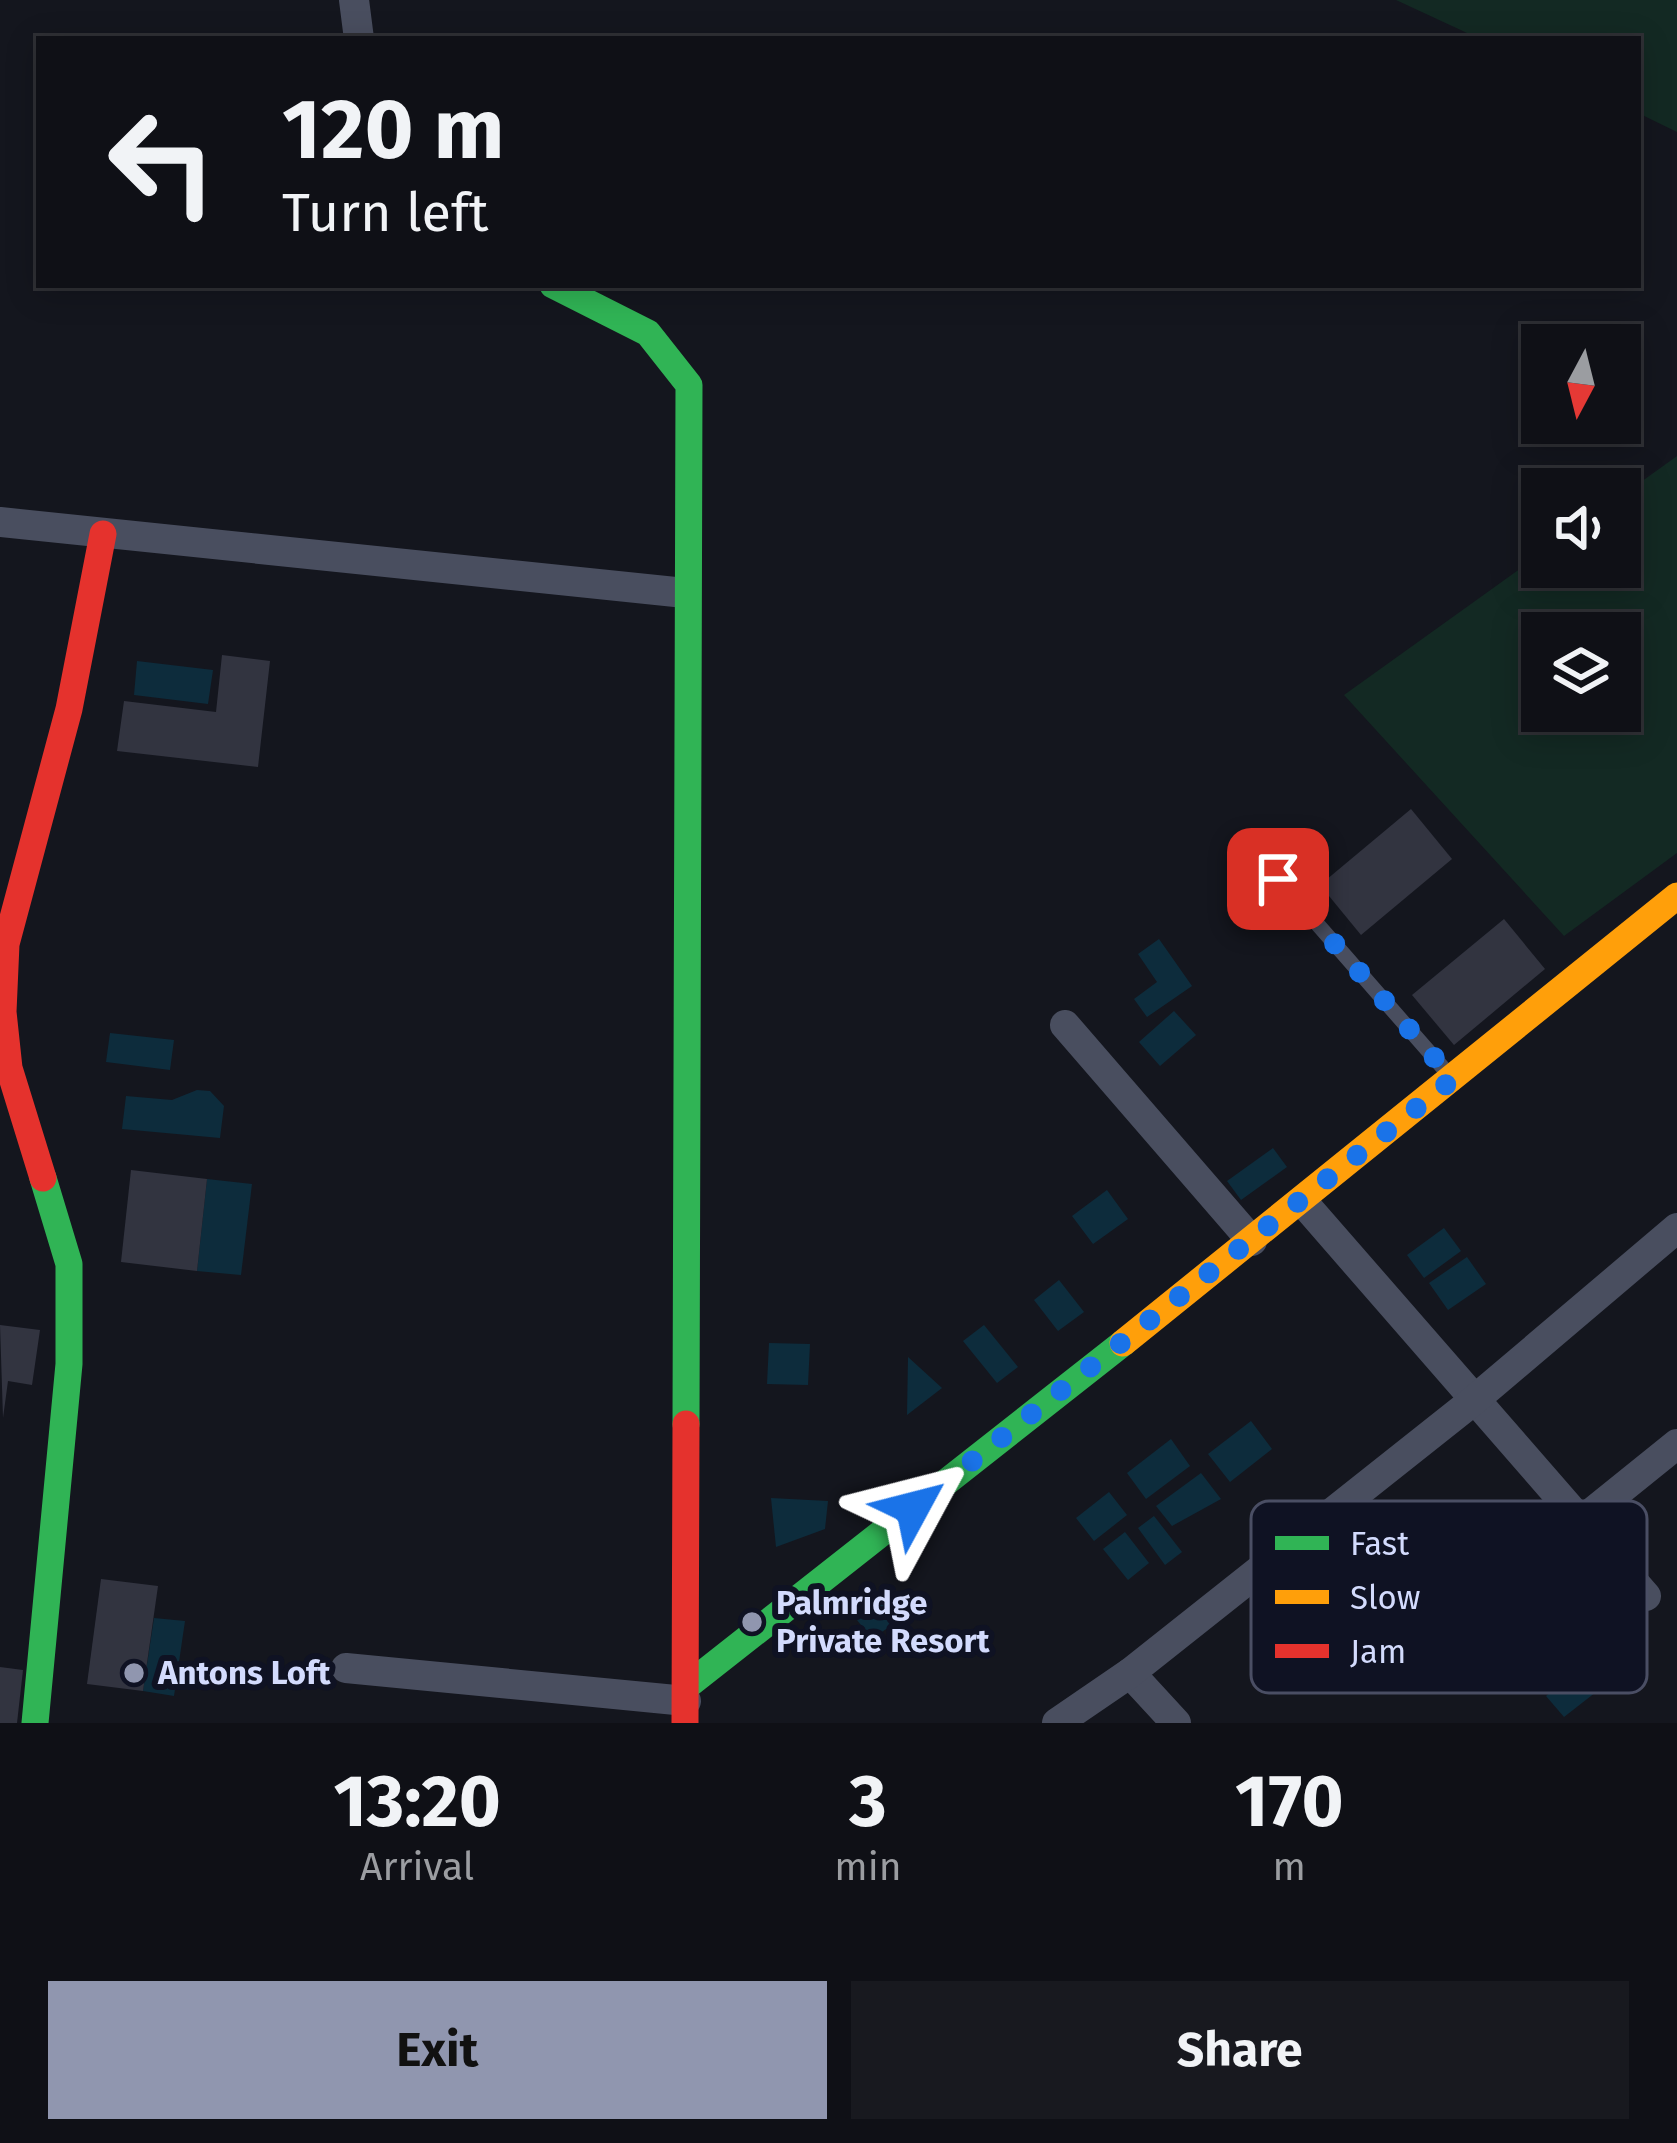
<!DOCTYPE html>
<style>
:root{--surface:#0f1016;--page:#18191f;--text:#f1f3f6;--muted:#9b9da1;--line:#2f3035;--accent:#9096af}
body{margin:0;font-family:"Fira Sans",sans-serif;background:var(--page);color:var(--text);height:100vh;display:flex;flex-direction:column;font-size:45px;white-space:nowrap}
*{box-sizing:border-box;margin:0}
p{font-size:39px;color:var(--muted)}
.icon{flex:none;width:66px;height:66px;fill:none;stroke:currentColor;stroke-width:2;stroke-linecap:round;stroke-linejoin:round}
.map{position:relative;height:1723px;overflow:hidden}
.details{display:flex;flex-direction:column;background:var(--surface);flex:1}
.details>*{flex:none}
.hud{position:absolute;left:36px;top:36px;width:1605px;height:252px;border-radius:0px;box-shadow:0 6px 30px #0003,0 0 0 3px var(--line);background:#0f1016;color:var(--text);overflow:hidden}
.needle{width:78px;rotate:187deg}
.fabs{position:absolute;left:1521px;top:324px;display:grid;gap:24px}
.fabs a{display:grid;place-items:center;width:120px;height:120px;border-radius:0px;background:var(--surface);box-shadow:0 6px 30px #0003,0 0 0 3px var(--line);font-size:60px}
.pin{position:absolute;display:grid;place-items:center;width:102px;height:102px;color:#fff;margin:-51px;border-radius:24px;box-shadow:0 6px 18px #0006}
.me{position:absolute;width:132px;margin:-66px;rotate:52deg;stroke-linejoin:round;filter:drop-shadow(0 0 9px #0008)}
.turn{display:flex;align-items:center;gap:42px;height:252px;padding:0 48px;font-size:54px}
.turn .icon{width:156px;height:156px;stroke-width:2.5}
.turn b{display:block;font-size:84px;line-height:102px}
.eta{display:flex;justify-content:space-evenly;align-items:center;height:204px;text-align:center}
.eta b{font-size:72px;font-weight:700;line-height:84px}
.button{display:flex;gap:24px;margin-top:auto;padding:24px 48px}
.button a{flex:1;height:138px;border-radius:0px;background:var(--accent);color:#111;font-size:48px;font-weight:700;line-height:138px;text-align:center}
.button a+a{background:var(--page);color:var(--text)}
.map>svg:first-child{display:block}
.green{fill:#132923;fill-rule:evenodd}
.water{fill:#0d2c3c}
.building{fill:#323440}
.lines{fill:none;stroke-linecap:round;stroke-linejoin:round}
.lane{stroke:#494e5f;stroke-width:15}
.street{stroke:#494e5f;stroke-width:30}
.fast{stroke:#30b455;stroke-width:27}
.slow{stroke:#ff9f0a;stroke-width:27}
.jam{stroke:#e5322d;stroke-width:27}
.route{stroke:#1a73e8;stroke-width:21;stroke-dasharray:0 37.8}
.poi-dot{fill:#9096af;stroke:#0f1223;stroke-width:4.5}
.labels{text-anchor:middle;dominant-baseline:central;stroke-width:12;stroke-linejoin:round;paint-order:stroke}
.poi-label{font-size:33px;font-weight:bold;fill:#d3dbfd;stroke:#0f1223;text-anchor:start}
.key{fill:#0f1223;stroke:#4a4e64;stroke-width:3}
.key-label{font-size:33px;fill:#d3dbfd}
</style>
<div class="map">
<svg width="1677" height="1723" viewBox="0 0 1677 1723">
<rect width="100%" height="100%" fill="#14161e"/>
<g class="green">
<polygon points="1396,0 1677,0 1677,132 1638,113 1638,39 1480,39"/>
<path d="M1677,456V853L1564,936L1344,695L1542,553V567H1620V497ZM1542,633H1620V711H1542Z"/>
</g>
<g class="water">
<polygon points="137,661 213,670 208,704 134,695"/>
<polygon points="1159,939 1192,986 1147,1017 1134,999 1157,982 1138,954"/>
<polygon points="1174,1011 1196,1035 1160,1066 1139,1042"/>
<polygon points="110,1033 174,1040 170,1070 106,1062"/>
<polygon points="197,1090 210,1091 224,1106 220,1138 122,1129 126,1096 172,1100"/>
<polygon points="1273,1148 1287,1167 1241,1200 1227,1181"/>
<polygon points="207,1179 252,1184 241,1275 197,1271"/>
<polygon points="1107,1190 1128,1219 1093,1244 1072,1216"/>
<polygon points="1444,1228 1461,1251 1424,1278 1407,1255"/>
<polygon points="1467,1257 1486,1284 1448,1310 1429,1283"/>
<polygon points="1059,1280 1084,1312 1058,1331 1034,1300"/>
<polygon points="984,1325 1018,1367 997,1383 963,1341"/>
<polygon points="769,1343 810,1344 808,1385 767,1384"/>
<polygon points="908,1357 942,1388 907,1415"/>
<polygon points="1251,1421 1272,1449 1230,1482 1208,1454"/>
<polygon points="1171,1439 1190,1466 1146,1499 1127,1473"/>
<polygon points="1201,1473 1221,1499 1172,1526 1156,1506"/>
<polygon points="1109,1492 1127,1515 1094,1541 1076,1518"/>
<polygon points="771,1498 828,1501 825,1529 776,1547"/>
<polygon points="1154,1516 1182,1552 1165,1565 1138,1528"/>
<polygon points="1125,1532 1149,1563 1128,1580 1103,1549"/>
<polygon points="884,1600 899,1620 872,1639 857,1620"/>
<polygon points="154,1618 185,1621 174,1696 143,1691"/>
<polygon points="1587,1663 1605,1685 1564,1717 1546,1696"/>
</g>
<g class="building">
<polygon points="222,655 270,661 258,767 117,751 124,701 216,712"/>
<polygon points="1411,809 1452,859 1361,935 1320,885"/>
<polygon points="1504,919 1545,969 1454,1045 1412,995"/>
<polygon points="131,1170 207,1179 197,1271 121,1262"/>
<polygon points="0,1325 40,1330 32,1385 8,1381 3,1418"/>
<polygon points="101,1579 158,1586 143,1691 87,1684"/>
<polygon points="0,1667 23,1670 17,1723 0,1723"/>
</g>
<g class="lines">
<polyline class="lane" points="1278,879 1451,1077"/>
<g class="street">
<polyline points="354,0 359,39"/>
<polyline points="0,522 685,593"/>
<polyline points="1065,1025 1252,1241"/>
<polyline points="1302,1201 1646,1596"/>
<polyline points="1579,1523 1677,1444"/>
<polyline points="346,1668 686,1701"/>
<polyline points="1130,1673 1176,1723"/>
<polyline points="1057,1723 1130,1673 1473,1401 1677,1228"/>
</g>
<g class="fast">
<polyline points="553,285 648,333 689,385 686,1424"/>
<polyline points="687,1686 1123,1343"/>
<polyline points="35,1723 69,1364 69,1264 43,1178"/>
</g>
<polyline class="slow" points="1123,1343 1677,896"/>
<g class="jam">
<polyline points="43,1178 9,1068 3,1012 6,944 69,709 103,534"/>
<polyline points="685,1723 686,1424"/>
</g>
</g>
<g class="lines">
<polyline class="route" points="913,1508 1453,1079 1278,879"/>
</g>
<g class="poi-dot">
<circle cx="752" cy="1622" r="12"/>
<circle cx="134" cy="1673" r="12"/>
</g>
<g class="labels">
<g class="poi-label">
<text x="776" y="1603">Palmridge<tspan x="776" dy="38">Private Resort</tspan></text>
<text x="158" y="1673">Antons Loft</text>
</g>
</g>
<rect x="1251" y="1501" width="396" height="192" rx="18" class="key"/>
<rect x="1275" y="1536" width="54" height="14" fill="#30b455"/>
<rect x="1275" y="1590" width="54" height="14" fill="#ff9f0a"/>
<rect x="1275" y="1644" width="54" height="14" fill="#e5322d"/>
<g class="key-label">
<text x="1350" y="1555">Fast</text>
<text x="1350" y="1609">Slow</text>
<text x="1350" y="1663">Jam</text>
</g>
</svg>
<div class="fabs">
<a><svg class="needle" viewBox="-14 -14 28 28"><path d="M0-13l5 13h-10z" fill="#e53935"/><path d="M0 13l5-13h-10z" fill="#9b9da1"/></svg></a>
<a><svg class="icon" aria-label="sound" viewBox="0 0 24 24"><path d="M4 9h4l5-4v14l-5-4H4zM17 9q2 3 0 6"/></svg></a>
<a><svg class="icon" aria-label="layers" viewBox="0 0 24 24"><path d="M12 4l9 5-9 5-9-5zM3 14l9 5 9-5"/></svg></a>
</div>
<div class="pin" style="left:1278px;top:879px;background:#d93025"><svg class="icon" aria-label="arrive" viewBox="0 0 24 24"><path d="M6 21V4h12l-3 4 3 4H6"/></svg></div>
<svg class="me" style="left:913px;top:1508px" viewBox="-20 -20 40 40"><path d="M0-17L14 15 0 8-14 15z" fill="#1a73e8" stroke="#fff" stroke-width="4"/></svg>
<div class="hud">
<div class="turn"><svg class="icon" aria-label="left" viewBox="0 0 24 24"><path d="M17 20v-9H6M10 6l-5 5 5 5"/></svg><div><b>120 m</b>Turn left</div></div>
</div>
</div>
<section class="details">
<div class="eta">
<div><b>13:20</b><p>Arrival</p></div>
<div><b>3</b><p>min</p></div>
<div><b>170</b><p>m</p></div>
</div>
<div class="button"><a>Exit</a><a>Share</a></div>
</section>
